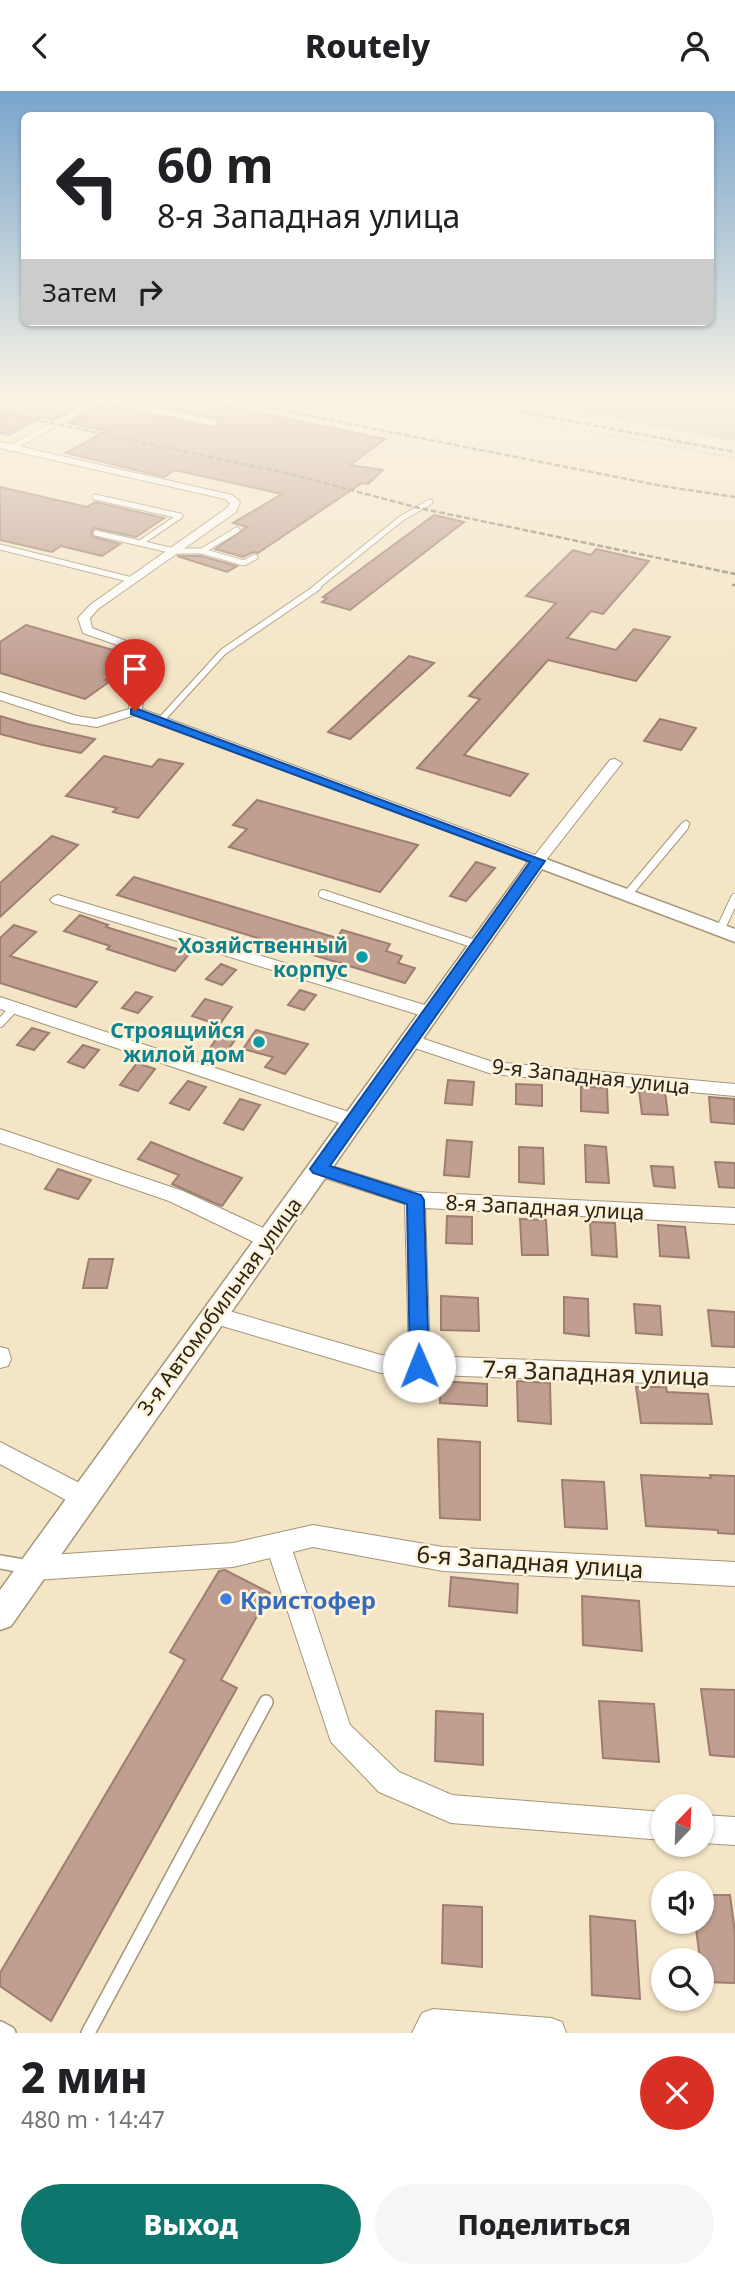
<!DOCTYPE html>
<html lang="ru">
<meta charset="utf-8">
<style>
:root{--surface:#fff;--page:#f6f6f6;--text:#202124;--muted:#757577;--accent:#0f766e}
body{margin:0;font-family:"Noto Sans",sans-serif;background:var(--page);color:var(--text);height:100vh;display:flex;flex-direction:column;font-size:26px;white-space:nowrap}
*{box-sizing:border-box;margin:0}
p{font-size:23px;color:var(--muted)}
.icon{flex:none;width:38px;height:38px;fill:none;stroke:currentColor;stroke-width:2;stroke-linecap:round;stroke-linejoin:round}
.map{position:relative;height:1942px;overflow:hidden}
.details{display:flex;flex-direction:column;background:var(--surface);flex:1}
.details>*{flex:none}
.guide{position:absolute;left:21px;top:21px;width:693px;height:214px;border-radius:10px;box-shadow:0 2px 5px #0004;background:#fff;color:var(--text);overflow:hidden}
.needle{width:46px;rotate:23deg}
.tools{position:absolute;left:651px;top:1703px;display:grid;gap:14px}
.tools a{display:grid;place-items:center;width:63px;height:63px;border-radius:50%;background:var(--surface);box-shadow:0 2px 5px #0004;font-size:35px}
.pin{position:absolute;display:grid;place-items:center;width:60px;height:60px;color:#fff;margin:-72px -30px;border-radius:50% 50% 50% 0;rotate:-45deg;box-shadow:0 0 7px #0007}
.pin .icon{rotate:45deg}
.me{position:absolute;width:77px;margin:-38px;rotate:359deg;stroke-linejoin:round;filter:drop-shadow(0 0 5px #0008)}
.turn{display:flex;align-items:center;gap:24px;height:147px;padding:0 21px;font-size:32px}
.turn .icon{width:91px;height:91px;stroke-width:2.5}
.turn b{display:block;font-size:49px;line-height:60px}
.then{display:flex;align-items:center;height:66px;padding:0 21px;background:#0003;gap:14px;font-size:26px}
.round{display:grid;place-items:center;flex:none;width:74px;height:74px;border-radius:37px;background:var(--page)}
.head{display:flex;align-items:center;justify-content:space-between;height:119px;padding:0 21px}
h1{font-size:42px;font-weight:800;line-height:52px}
.cta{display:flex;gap:14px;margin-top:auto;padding:14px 21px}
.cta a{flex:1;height:80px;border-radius:42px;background:var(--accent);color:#fff;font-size:28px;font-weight:800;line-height:80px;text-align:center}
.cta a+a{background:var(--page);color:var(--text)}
header{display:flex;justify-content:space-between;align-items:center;height:91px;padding:0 21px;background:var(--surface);font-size:32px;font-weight:800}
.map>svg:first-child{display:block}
.green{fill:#bdcaad}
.building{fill:#c09f91;stroke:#9d7e70;stroke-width:2}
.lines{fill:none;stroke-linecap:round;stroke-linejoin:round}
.service-far3-casing{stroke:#a39678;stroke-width:7}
.service-far2-casing{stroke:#a39678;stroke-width:8}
.service-far1-casing{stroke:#a39678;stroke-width:10}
.service-casing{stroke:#a39678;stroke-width:16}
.minor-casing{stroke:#a39678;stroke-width:2}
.tertiary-casing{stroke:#a39678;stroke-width:3}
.path{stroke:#a1967e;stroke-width:2;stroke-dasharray:1 2.5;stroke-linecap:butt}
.service-far3{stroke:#fff;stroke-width:5}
.service-far2{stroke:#fff;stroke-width:6}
.service-far1{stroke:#fff;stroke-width:8}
.service{stroke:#fff;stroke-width:13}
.minor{fill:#fff;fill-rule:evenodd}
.tertiary{fill:#fff;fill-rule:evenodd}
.rail{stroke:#897f6a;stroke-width:2.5;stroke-dasharray:6 2.5;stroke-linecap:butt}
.route{fill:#1a73e8;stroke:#114b97;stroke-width:2}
.culture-dot{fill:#0f9aa8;stroke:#fef3d9;stroke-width:2.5}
.shop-dot{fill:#3f7fe0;stroke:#fef3d9;stroke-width:2.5}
.labels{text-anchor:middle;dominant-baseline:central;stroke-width:5;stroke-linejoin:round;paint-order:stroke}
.culture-label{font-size:21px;font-weight:bold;fill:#0d838f;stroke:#fef3d9;text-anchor:end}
.street-label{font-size:21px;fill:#2b2519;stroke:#fef3d9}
.near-street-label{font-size:24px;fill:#2b2519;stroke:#fef3d9}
.near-shop-label{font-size:24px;font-weight:bold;fill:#366cbe;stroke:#fef3d9;text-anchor:start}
</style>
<header><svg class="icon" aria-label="back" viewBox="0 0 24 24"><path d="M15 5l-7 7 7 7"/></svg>Routely<svg class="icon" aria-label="person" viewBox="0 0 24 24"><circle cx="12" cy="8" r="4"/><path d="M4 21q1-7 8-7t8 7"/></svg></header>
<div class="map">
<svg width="735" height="1942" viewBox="0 0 735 1942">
<rect width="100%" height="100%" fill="#f4e5c6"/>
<polygon class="green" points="512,309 735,309 735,350"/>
<g class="building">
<polygon points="0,309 67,309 83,312 53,329 42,326 9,344 0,342"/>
<polygon points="133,309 197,309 385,348 350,374 383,379 368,393 362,392 258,462 253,461 243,466 215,458 247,436 233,432 282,403 175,379 164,386 66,362 106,340 69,332 104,312 213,337 219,334 215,327"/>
<polygon points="0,396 87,416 95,411 164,427 136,446 94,437 91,442 93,446 120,453 102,465 61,455 52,461 0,449"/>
<polygon points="434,424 464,431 350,519 322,511 327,507 323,506"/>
<polygon points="596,458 649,470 603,523 591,520 567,547 616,559 634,538 670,546 636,590 548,569 464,664 528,683 510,705 417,677 480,608 469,605 556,512 526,505 573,459 591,464"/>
<polygon points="177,465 201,465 237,475 227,481"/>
<polygon points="26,534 113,559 117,557 140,565 105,589 109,591 85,608 0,582 0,551"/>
<polygon points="409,565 434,572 350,648 328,641"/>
<polygon points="0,625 27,633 95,648 81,662 43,654 0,643"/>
<polygon points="660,628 696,637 681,659 644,650"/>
<polygon points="104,665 152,676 159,668 183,673 138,727 113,721 117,717 66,705"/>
<polygon points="257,709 418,754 380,801 229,756 247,738 233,734"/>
<polygon points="52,745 78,754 0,826 0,792"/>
<polygon points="476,771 495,777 466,810 450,805"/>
<polygon points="134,786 337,847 342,839 390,853 386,860 402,865 398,872 415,877 405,892 117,804"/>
<polygon points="80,824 108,834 106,836 190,862 175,880 107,858 110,855 64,840"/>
<polygon points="14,834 36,841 10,865 97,891 76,916 0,892 0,847"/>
<polygon points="221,873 236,879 222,894 206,888"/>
<polygon points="300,899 316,904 304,919 288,914"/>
<polygon points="136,901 152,906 138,922 122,917"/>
<polygon points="205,908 232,916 219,934 192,925"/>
<polygon points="32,937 49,942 34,959 17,954"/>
<polygon points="256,939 308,953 285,983 265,976 273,966 243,958"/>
<polygon points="221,941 238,945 224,964 208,960"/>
<polygon points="83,954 99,959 84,977 68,971"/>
<polygon points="137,972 155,978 138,1000 120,994"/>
<polygon points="448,989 474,991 472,1014 445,1012"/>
<polygon points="188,990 206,996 189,1019 170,1012"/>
<polygon points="516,993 542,994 542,1015 516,1013"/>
<polygon points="581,995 607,997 608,1022 581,1020"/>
<polygon points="639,999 665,1001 668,1024 642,1023"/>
<polygon points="709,1006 734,1008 735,1033 711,1031"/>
<polygon points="240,1008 260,1014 243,1039 224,1032"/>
<polygon points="447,1049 472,1051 469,1086 444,1084"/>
<polygon points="151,1051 208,1074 242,1087 222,1115 217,1113 172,1093 179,1084 138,1068"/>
<polygon points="585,1054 606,1056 609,1092 586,1091"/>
<polygon points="519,1056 543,1057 544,1093 519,1091"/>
<polygon points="715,1071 735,1072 735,1097 719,1096"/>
<polygon points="651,1075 673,1076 675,1097 654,1095"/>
<polygon points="58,1078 91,1089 78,1108 45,1098"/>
<polygon points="447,1125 472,1126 472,1153 446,1152"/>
<polygon points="520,1128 546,1129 548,1164 522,1164"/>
<polygon points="590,1131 615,1132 617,1166 592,1164"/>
<polygon points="658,1134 685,1136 689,1167 660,1165"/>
<polygon points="89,1168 113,1168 107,1197 83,1197"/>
<polygon points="441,1205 478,1207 479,1240 441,1239"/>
<polygon points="564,1206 588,1208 589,1245 564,1242"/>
<polygon points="634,1213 660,1215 662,1244 636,1242"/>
<polygon points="708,1219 735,1221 735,1256 712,1255"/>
<polygon points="440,1290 487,1293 487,1315 440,1312"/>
<polygon points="517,1290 550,1292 551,1333 518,1330"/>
<polygon points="636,1296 666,1296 667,1301 708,1303 712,1333 641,1332"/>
<polygon points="438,1348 480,1351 480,1429 440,1427"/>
<polygon points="641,1384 711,1387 710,1384 735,1385 735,1443 718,1442 718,1439 646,1435"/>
<polygon points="562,1389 604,1391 607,1438 565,1436"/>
<polygon points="225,1479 270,1502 221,1589 237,1597 51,1930 0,1895 0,1882 185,1569 170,1561 219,1480"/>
<polygon points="451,1486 518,1493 517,1522 449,1515"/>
<polygon points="582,1505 639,1510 642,1560 583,1554"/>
<polygon points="701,1598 735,1599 735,1666 710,1664"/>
<polygon points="599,1610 654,1613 659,1671 603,1667"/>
<polygon points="436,1620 483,1623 483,1674 435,1670"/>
<polygon points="702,1804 730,1804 735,1842 735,1892 703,1891 695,1830 702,1830"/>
<polygon points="443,1814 482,1816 482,1876 442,1872"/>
<polygon points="590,1825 635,1830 640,1908 592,1904"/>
</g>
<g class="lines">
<defs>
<g id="service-far3">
<polyline points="109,309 214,332"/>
<polyline points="11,357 100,309"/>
<polyline points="95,406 180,425 140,452"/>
<polyline points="237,439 202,460 244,472 255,466"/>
<polyline points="96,442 174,460 202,460"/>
<polyline points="0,456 132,489"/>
<polyline points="315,497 402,427 430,411"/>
</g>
<g id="service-far2">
<polyline points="161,629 223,561 318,496"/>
<polyline points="682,738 686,733"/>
</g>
<g id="service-far1">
<polyline points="323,803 478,854"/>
<polyline points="627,804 684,736"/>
<polyline points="720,839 735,807"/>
<polyline points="0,932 14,917"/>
</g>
<g id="service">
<polyline points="0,1471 29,1476"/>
<polyline points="0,1937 9,1942"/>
<polyline points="88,1942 266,1611"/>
</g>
<g id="minor">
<path d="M0,351L232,404L240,411L236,421L98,518L90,527L92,537L158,562C158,583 143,597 142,618L535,764L610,669L615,668L622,672L543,773L538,774L135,624L97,636L70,632L0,609V601L77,625L96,628L129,618C130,598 146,584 146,564L83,542L78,527L90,514L227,417L230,412L225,408L0,357Z"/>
<polygon points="58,804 435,917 437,921 429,927 423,925 53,812 50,809 53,806"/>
<polygon points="0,906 358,1024 361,1029 358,1034 346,1034 0,918"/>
<polygon points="409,943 493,971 735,993 735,1005 492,983 403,953 400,949 403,945"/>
<polygon points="0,1038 183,1100 274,1142 277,1148 274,1154 267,1156 260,1154 169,1110 0,1052"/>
<polygon points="319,1071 415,1101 735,1117 735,1133 425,1117 430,1265 735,1277 735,1295 381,1282 205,1230 202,1224 205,1218 212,1215 381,1264 409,1265 405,1113 312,1083 310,1078 312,1073"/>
<polygon points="0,1256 8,1258 11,1268 8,1275 0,1277"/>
<polygon points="0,1351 91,1398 95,1406 91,1414 83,1417 75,1414 0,1373"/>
<polygon points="313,1434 443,1456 735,1471 735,1495 443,1480 313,1456 293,1461 350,1634 399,1681 452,1704 663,1721 663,1749 451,1732 379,1701 331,1651 270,1467 233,1476 34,1489 25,1485 22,1477 25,1469 34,1465 233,1452"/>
<polygon points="702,1724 735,1726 735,1754 702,1752"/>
<polygon points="433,1918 551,1927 562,1931 566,1942 412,1942 422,1922"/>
</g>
<polygon id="tertiary" points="538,765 735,838 735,851 542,778 11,1535 0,1539 0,1499 532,766"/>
</defs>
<use href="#service-far3" class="service-far3-casing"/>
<use href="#service-far2" class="service-far2-casing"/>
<use href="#service-far1" class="service-far1-casing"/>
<use href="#service" class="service-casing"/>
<use href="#minor" class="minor-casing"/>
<use href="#tertiary" class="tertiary-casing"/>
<g class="path">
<polyline points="419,309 735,367"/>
<polyline points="551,315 555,309"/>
</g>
<use href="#service-far3" class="service-far3"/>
<use href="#service-far2" class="service-far2"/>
<use href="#service-far1" class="service-far1"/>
<use href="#service" class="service"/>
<use href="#minor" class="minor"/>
<use href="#tertiary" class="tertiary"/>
<g class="rail">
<polyline points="229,309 662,395 735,406"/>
<polyline points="459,309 735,361"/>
<polyline points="0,321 290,383 419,417 735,483"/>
<polyline points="732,494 735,494"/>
</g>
</g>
<linearGradient id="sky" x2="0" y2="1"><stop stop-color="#79a5cc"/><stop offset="0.53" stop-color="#faf3e5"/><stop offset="1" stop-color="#faf3e5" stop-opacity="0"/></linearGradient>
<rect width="735" height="581" fill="url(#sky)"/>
<polygon class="route" points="135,617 545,770 330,1075 421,1104 424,1109 429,1275 426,1281 419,1283 413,1281 410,1275 407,1113 313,1082 310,1078 530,771 131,623 131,618"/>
<g class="culture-dot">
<circle cx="362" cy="866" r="7"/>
<circle cx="259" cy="951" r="7"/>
</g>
<circle class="shop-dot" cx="226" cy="1508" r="7"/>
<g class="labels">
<g class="culture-label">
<text x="348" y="854">Хозяйственный<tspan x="348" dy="24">корпус</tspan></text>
<text x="245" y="939">Строящийся<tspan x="245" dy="24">жилой дом</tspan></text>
</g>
<g class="street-label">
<text transform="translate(591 985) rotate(6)">9-я Западная улица</text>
<text transform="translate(545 1116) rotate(3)">8-я Западная улица</text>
<text transform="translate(219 1215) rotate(-54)">3-я Автомобильная улица</text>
</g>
<g class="near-street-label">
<text transform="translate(596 1281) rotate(2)">7-я Западная улица</text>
<text transform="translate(530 1470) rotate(4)">6-я Западная улица</text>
</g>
<g class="near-shop-label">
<text x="240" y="1508">Кристофер</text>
</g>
</g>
</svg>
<div class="tools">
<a><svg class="needle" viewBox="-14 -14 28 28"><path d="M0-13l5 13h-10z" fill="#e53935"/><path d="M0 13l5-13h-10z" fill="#757577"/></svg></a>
<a><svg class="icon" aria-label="sound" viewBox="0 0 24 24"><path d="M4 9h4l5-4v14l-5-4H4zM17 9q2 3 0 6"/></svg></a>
<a><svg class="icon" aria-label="search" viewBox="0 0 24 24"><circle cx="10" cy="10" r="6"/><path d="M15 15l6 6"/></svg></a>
</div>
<div class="pin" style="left:135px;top:620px;background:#d93025"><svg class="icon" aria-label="arrive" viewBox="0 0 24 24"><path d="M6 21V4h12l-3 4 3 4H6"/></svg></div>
<svg class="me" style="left:419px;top:1275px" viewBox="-20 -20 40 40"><circle r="19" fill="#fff"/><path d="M0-13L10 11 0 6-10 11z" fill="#1a73e8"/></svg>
<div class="guide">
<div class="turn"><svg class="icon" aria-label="left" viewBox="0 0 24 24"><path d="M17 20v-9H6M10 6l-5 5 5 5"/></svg><div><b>60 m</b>8-я Западная улица</div></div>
<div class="then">Затем<svg class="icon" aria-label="right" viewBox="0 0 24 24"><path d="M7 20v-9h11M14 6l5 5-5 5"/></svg></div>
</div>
</div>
<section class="details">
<div class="head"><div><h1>2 мин</h1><p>480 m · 14:47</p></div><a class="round" style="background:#d93025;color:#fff"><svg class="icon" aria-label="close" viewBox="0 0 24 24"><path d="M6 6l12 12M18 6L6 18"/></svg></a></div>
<div class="cta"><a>Выход</a><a>Поделиться</a></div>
</section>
